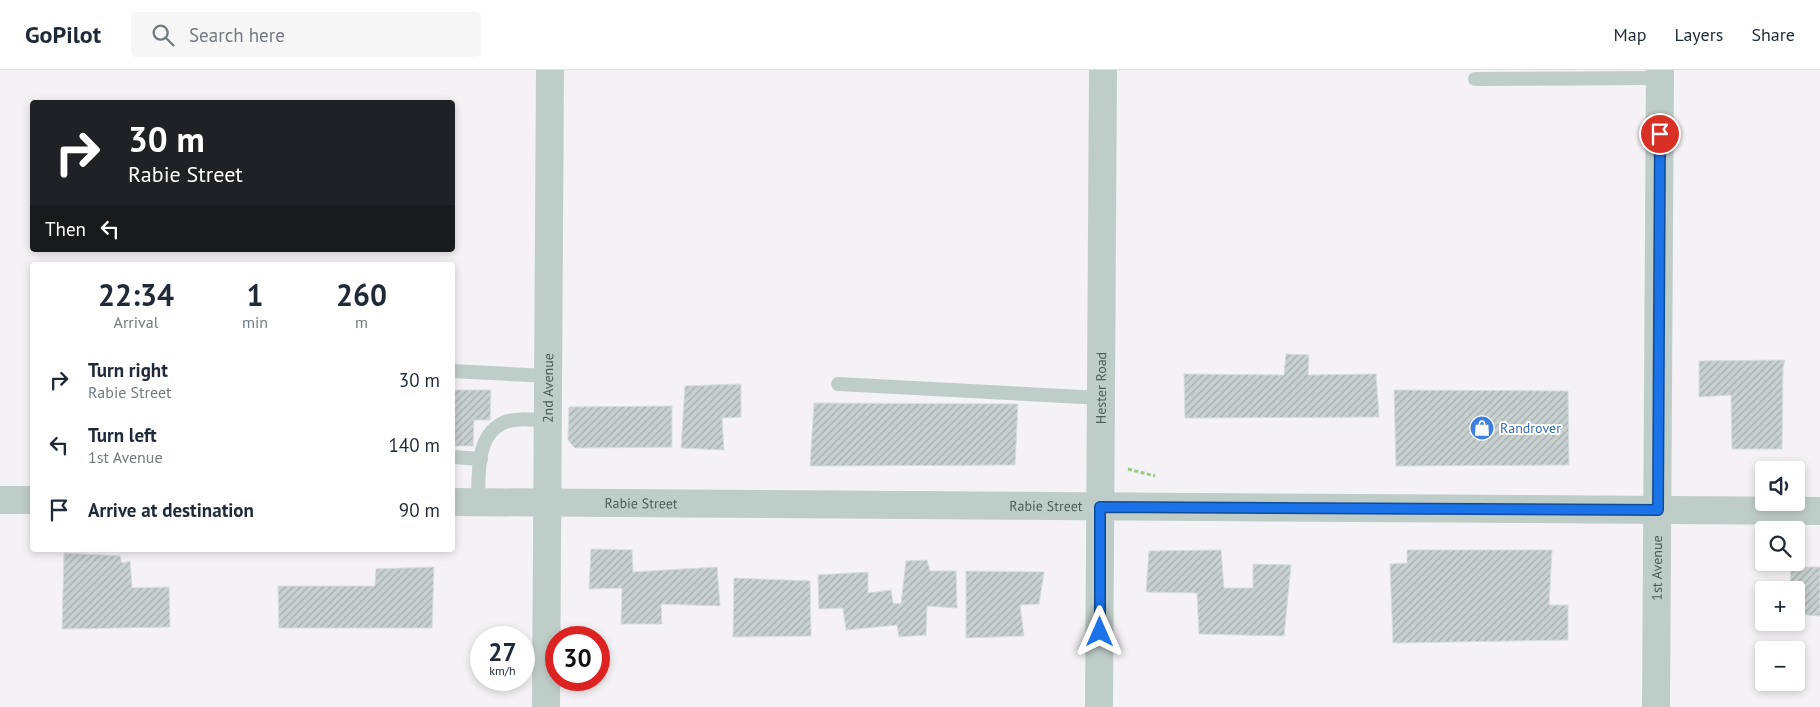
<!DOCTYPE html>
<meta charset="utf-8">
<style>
:root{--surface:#fff;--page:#f6f6f7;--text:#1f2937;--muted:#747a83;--line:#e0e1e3}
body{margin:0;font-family:"PT Sans",sans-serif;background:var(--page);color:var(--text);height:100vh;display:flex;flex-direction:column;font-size:19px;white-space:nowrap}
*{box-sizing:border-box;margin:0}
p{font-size:16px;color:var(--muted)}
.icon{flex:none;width:28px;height:28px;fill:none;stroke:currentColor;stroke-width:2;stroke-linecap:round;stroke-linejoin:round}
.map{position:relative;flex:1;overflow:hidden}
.panel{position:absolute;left:30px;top:192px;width:425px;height:290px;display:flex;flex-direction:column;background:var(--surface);border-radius:5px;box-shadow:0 2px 8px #0003}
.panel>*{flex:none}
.top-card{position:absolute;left:30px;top:30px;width:425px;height:152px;border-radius:5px;box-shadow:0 2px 8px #0003;background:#202124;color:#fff;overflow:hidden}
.fabs{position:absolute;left:1755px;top:391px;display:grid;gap:10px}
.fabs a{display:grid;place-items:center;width:50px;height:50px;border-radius:5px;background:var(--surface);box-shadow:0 2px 8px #0003;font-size:25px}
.speed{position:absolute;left:470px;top:556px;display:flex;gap:10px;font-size:25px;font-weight:700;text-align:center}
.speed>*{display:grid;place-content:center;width:65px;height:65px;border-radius:50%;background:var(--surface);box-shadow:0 2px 8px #0003;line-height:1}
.speed small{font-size:12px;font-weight:400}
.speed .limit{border:8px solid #d22;background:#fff;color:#111}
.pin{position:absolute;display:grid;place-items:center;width:42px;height:42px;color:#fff;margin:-21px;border:2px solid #fff;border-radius:50%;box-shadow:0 1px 5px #0007}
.me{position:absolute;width:55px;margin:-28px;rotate:0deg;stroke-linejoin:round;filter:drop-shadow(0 0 4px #0008)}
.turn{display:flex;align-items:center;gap:18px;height:105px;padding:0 15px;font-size:22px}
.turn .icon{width:65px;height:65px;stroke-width:2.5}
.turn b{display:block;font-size:35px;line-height:42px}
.then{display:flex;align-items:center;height:48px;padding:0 15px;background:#0003;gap:10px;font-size:19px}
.eta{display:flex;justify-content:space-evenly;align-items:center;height:85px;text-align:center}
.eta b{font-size:30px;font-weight:700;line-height:35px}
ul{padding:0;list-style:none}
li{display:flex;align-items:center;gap:15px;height:65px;padding:0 15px}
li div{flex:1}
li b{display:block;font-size:19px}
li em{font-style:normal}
header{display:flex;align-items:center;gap:30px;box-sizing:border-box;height:70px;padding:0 25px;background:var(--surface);border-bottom:1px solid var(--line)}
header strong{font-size:24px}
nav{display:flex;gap:28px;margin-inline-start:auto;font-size:18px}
.search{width:350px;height:45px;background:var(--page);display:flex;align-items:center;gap:12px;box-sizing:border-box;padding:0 18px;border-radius:5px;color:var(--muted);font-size:19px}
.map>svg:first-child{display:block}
.building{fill:url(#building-hatch);stroke:#d6dddc}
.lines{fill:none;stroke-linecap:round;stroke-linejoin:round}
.path{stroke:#96ca7e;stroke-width:3;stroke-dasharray:4 2.5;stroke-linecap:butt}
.service{stroke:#bfcdc8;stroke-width:14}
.minor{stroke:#bfcdc8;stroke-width:28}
.tertiary{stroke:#bfcdc8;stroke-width:28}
.route-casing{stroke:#114b97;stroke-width:12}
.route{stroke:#1a73e8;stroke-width:9}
.labels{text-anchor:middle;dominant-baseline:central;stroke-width:4;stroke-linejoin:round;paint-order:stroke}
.street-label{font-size:14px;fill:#4b5e58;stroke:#fff}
.shop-label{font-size:14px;fill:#366cbe;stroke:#fff;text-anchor:start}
</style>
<header>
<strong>GoPilot</strong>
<div class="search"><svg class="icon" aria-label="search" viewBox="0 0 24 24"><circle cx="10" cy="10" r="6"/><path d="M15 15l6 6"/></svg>Search here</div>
<nav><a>Map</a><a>Layers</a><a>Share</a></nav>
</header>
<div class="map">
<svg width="1820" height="637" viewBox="0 0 1820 637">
<defs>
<pattern id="building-hatch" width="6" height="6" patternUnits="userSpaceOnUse" patternTransform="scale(1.25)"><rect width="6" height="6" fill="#c9d1d0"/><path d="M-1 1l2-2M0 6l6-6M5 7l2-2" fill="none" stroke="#a5adac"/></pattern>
</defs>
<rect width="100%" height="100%" fill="#f4f2f4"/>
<g class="building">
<polygon points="1286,284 1309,285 1308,305 1376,304 1379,347 1185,348 1184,304 1284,305"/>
<polygon points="1785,290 1783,297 1782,379 1732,379 1731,325 1699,327 1699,291"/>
<polygon points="741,314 741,347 722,348 724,380 681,378 685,316"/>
<polygon points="452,320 491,320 490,350 474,350 473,376 452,376"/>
<polygon points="1394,320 1568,321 1569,395 1396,396"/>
<polygon points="814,333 1018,334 1015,395 810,396"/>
<polygon points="672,336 672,377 575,378 568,370 569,337"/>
<polygon points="591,479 632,480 633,502 717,497 720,536 661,534 662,554 621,554 622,518 589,519"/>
<polygon points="1221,480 1224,518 1253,518 1253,494 1291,495 1284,566 1199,564 1197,523 1146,522 1149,481"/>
<polygon points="1407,480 1552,480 1549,535 1568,535 1568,570 1393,573 1390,494 1407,493"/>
<polygon points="64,483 120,486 122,493 130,491 132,518 169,517 170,557 62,559"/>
<polygon points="927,490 930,501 956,501 957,538 927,536 926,565 899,567 897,555 846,560 843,538 819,539 818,505 868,502 868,523 891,520 893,533 901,534 906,491"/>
<polygon points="434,497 432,558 279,558 278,516 375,516 376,499"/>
<polygon points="1791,497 1820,497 1820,546 1796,544 1796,520 1790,520"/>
<polygon points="966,501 1044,502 1039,534 1020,535 1024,566 966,568"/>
<polygon points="734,508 810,511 811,566 733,567"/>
</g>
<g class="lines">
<polyline class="path" points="1128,399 1155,406"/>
<g class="service">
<polyline points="1475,9 1660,8"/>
<polyline points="452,301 548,306"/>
<polyline points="838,314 1101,328"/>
<polyline points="452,387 481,389"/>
<path d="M478,432C479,406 475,366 503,353C515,347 534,350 547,351"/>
</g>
<g class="minor">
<path id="s1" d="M546,637L550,0"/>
<path id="s2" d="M1099,637L1103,0"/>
<path id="s3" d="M1656,637L1660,0"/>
</g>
<g class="tertiary">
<polyline points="0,430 32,430"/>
<path id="s4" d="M452,432L1820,441"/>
</g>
</g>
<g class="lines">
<defs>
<polyline id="route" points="1100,562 1100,437 1658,440 1660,64"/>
</defs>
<use href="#route" class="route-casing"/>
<use href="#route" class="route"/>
</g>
<defs>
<symbol id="shop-disc" viewBox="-11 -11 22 22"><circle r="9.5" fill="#3f7fe0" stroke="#fff"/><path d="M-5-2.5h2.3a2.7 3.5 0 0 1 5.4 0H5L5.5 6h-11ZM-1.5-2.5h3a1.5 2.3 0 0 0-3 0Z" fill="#fff"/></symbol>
</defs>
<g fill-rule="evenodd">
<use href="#shop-disc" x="1468" y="344" width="28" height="28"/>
</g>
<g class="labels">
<g class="street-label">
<text stroke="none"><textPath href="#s1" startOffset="319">2nd Avenue</textPath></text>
<text stroke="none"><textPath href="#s2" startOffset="319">Hester Road</textPath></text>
<text stroke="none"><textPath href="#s4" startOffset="189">Rabie Street</textPath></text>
<text stroke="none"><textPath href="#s4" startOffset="594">Rabie Street</textPath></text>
<text stroke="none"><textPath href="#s3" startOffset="139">1st Avenue</textPath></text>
</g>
<g class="shop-label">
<text x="1500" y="358">Randrover</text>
</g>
</g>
</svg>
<div class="fabs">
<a><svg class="icon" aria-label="sound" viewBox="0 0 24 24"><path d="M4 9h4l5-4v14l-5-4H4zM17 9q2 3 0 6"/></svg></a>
<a><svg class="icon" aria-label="search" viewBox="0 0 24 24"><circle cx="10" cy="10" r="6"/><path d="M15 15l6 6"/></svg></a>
<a>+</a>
<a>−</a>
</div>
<div class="speed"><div>27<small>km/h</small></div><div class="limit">30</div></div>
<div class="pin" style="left:1660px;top:64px;background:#d93025"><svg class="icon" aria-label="arrive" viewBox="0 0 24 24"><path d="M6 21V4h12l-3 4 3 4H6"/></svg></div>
<svg class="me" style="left:1100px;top:562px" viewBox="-20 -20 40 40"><path d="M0-17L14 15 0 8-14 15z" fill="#1a73e8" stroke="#fff" stroke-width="4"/></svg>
<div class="top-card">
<div class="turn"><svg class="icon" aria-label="right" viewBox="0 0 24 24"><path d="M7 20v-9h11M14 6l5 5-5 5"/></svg><div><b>30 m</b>Rabie Street</div></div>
<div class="then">Then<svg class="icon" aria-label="left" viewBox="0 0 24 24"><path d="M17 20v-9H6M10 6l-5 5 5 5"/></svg></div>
</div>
<section class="panel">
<div class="eta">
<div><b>22:34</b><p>Arrival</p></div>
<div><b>1</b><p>min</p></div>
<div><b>260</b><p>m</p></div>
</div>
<ul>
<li><svg class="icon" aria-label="right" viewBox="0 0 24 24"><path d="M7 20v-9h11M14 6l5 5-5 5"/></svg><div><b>Turn right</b><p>Rabie Street</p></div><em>30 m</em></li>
<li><svg class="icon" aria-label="left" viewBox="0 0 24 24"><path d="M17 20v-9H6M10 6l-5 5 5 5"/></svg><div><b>Turn left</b><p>1st Avenue</p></div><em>140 m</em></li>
<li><svg class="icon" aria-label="arrive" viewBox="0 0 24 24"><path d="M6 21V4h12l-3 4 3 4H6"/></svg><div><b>Arrive at destination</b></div><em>90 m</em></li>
</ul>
</section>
</div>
